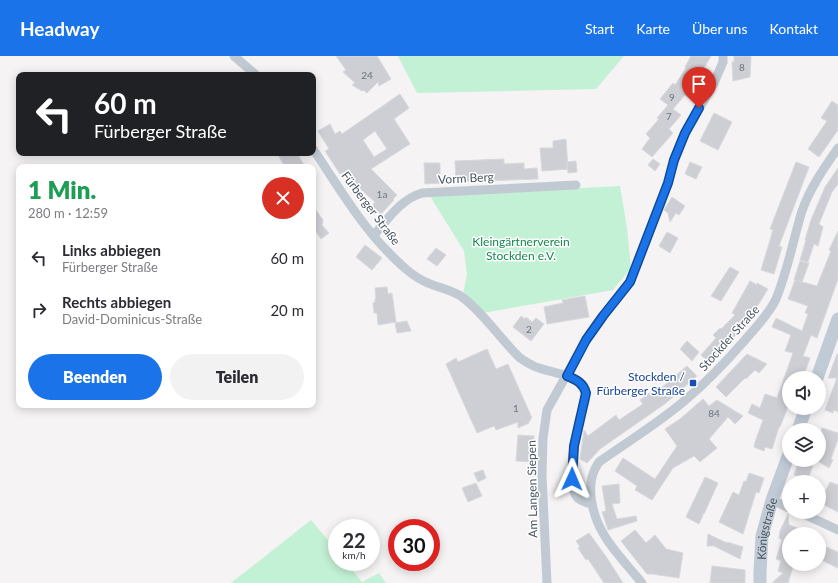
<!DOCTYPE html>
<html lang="de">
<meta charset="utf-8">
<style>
:root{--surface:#fff;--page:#f2f2f3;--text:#2b2b33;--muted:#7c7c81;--accent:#1a73e8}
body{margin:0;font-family:Lato,sans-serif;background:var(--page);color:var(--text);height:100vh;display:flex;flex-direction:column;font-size:15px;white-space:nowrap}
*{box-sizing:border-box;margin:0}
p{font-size:13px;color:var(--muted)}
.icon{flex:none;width:22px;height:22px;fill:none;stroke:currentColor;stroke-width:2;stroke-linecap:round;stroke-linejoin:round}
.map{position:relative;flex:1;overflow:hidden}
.sheet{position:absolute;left:16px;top:108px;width:300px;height:244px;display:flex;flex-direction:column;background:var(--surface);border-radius:8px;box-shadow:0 2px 10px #0003}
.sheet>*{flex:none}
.guide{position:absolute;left:16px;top:16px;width:300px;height:84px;border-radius:8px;box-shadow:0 2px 10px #0003;background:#202124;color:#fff;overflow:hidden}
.fabs{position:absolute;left:782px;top:315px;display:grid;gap:8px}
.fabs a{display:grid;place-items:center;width:44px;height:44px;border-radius:50%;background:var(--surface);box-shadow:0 2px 10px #0003;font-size:20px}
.speed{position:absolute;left:328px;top:463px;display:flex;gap:8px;font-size:20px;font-weight:700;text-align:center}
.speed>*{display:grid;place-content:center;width:52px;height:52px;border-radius:50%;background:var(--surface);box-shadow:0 2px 10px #0003;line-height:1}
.speed small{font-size:10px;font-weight:400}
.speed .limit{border:6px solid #d22;background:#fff;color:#111}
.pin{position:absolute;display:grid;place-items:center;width:34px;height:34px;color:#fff;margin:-41px -17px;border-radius:50% 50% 50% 0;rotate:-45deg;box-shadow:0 0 4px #0007}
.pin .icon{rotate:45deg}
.me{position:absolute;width:44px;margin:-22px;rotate:1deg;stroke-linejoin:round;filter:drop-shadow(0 0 3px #0008)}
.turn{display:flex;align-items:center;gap:14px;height:84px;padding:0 12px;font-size:18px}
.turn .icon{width:52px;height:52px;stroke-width:2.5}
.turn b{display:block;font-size:28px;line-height:34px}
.round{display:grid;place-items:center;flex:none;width:42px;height:42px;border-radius:21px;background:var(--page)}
.headline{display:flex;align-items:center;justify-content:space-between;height:68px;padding:0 12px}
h1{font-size:24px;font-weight:800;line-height:30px;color:#1e9e55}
.button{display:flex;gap:8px;margin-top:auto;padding:8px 12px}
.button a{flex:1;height:46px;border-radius:24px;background:var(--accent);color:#fff;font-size:16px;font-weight:800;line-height:46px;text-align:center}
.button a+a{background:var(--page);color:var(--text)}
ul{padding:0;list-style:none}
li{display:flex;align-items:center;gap:12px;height:52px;padding:0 12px}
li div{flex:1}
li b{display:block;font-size:15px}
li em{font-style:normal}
header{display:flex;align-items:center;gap:24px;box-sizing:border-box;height:56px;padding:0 20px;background:var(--accent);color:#fff}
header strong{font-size:19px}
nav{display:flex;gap:22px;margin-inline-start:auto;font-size:14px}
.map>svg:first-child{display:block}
.green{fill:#c3f1d5}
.building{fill:#cdcfd5;stroke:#d7d9de;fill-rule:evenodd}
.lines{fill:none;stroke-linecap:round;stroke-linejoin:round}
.street{stroke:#c1cad2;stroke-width:9}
.secondary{stroke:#c1cbd6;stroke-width:13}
.route-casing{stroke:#114b97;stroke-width:10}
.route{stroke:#1a73e8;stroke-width:7}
.transit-dot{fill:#1a4fb4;stroke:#fff;stroke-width:1.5}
.labels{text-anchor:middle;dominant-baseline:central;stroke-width:3;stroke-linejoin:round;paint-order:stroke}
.number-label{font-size:10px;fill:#6b747e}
.street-label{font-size:12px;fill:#4a5661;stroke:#fff}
.park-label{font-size:12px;fill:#17864f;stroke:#fff}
.transit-label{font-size:12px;fill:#164399;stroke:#fff;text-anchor:end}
</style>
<header>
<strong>Headway</strong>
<nav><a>Start</a><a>Karte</a><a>Über uns</a><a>Kontakt</a></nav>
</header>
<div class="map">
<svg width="838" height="527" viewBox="0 0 838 527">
<rect width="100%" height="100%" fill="#f5f3f3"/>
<g class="green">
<polygon points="398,0 624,0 596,33 417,37"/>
<polygon points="620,130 627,172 631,212 613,234 483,257 463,238 467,218 464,195 430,140"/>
<polygon points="311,464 337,495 337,506 346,506 362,526 379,517 386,527 231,527"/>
</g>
<g class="building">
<polygon points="336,0 377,0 391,23 379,30 378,26 367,37 363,34 362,35 352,29 355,27 343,16 346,14"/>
<polygon points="691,0 711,0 697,24 700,25 697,30 701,34 692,44 685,39 673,53 681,59 669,73 673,77 652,101 642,93 650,82 646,78 659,63 657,62 668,49 660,43 673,27 675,29 686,12 685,11"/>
<polygon points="734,0 751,0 750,21 733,25 732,6 734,6"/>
<path d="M400,38L409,52L394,63L410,88L371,113L397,139L393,143L394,144L381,158L372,150L375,146L357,130L355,131L344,116L340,118L325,95L329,93L318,75L330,68L335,78L340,75L342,78ZM375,75L387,93L374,101L363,84Z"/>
<polygon points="832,45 838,49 838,74 819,101 808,93 827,65 821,62"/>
<polygon points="714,57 732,66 718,94 700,85"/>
<polygon points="566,83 568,113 542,115 540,92 553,92 553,85"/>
<polygon points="277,97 297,97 305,111 285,111"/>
<polygon points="504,103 504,108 524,107 524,113 537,112 538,123 456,126 455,105"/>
<polygon points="653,103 660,108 655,115 648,109"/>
<polygon points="576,105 577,116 568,117 567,106"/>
<polygon points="690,106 702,111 696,123 685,118"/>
<polygon points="796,106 809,111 779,190 782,191 774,218 761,214 773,174 770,173"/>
<polygon points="424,107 440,107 440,127 425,128"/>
<polygon points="838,112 838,128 832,136 819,168 823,171 818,190 814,188 808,206 800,204 806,184 805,184 811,164 825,131"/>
<polygon points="672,141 685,150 679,159 676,157 670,166 668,157 664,154"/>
<polygon points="313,150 323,164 322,169 329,177 321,183 313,171"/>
<polygon points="838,175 838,223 817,282 811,279 803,300 810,302 803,322 789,322 789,348 780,371 779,371 772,393 765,391 764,395 756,392 754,391 755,386 763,364 748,357 752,348 760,352 765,338 777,342 793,297 785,295 791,279 772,271 776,262 802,275 808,258 805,257 808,250 788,243 795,224 817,230 831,195 829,194"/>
<polygon points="667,176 678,182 670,197 659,190"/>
<polygon points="365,189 382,202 372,214 356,201"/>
<polygon points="436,192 446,199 437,210 427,203"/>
<polygon points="800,205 809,207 802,226 794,224"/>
<polygon points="730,211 739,216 721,245 711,240"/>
<polygon points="750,225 757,229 757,227 768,233 747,267 710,307 701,299 716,282 713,279 720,272 721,273 735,259 732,257"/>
<polygon points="387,231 388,238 392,237 396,266 378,269 377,257 374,257 373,247 375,246 375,243 376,242 375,232"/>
<polygon points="585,240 589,261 547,268 544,251 563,247 562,244"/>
<polygon points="521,260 525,263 526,261 532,266 536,262 544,268 531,285 513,271"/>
<polygon points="407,265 411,275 397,277 395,267"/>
<polygon points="687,285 699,296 692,305 680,293"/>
<polygon points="487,293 496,313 508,308 532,362 530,363 531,364 529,365 529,367 518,372 518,366 496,374 494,370 477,377 446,308 456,302 458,306"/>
<polygon points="747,298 767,308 759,317 755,314 746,323 745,322 726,341 716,331"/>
<polygon points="837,298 838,299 838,356 834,354 833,357 825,354 837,322 828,322"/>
<polygon points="687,310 697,320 666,347 600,393 587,407 580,403 584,374 588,380 616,359 619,364 643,348 640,344 651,336 653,339"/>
<polygon points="703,343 709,350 717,344 743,360 735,368 728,361 709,383 717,392 700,406 694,400 673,412 652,444 635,434 637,430 615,415 623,402 655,423 677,390 665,373 680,363"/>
<polygon points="822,372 838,377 838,383 831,403 833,404 829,412 816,404 819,404 819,382"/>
<polygon points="518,379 534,380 533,406 516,405"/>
<polygon points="799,404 813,409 807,426 797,426 799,420 794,419"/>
<polygon points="483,414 486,422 478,426 474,417"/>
<polygon points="749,417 764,422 759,437 756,436 743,478 719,466 733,436 739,439 744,425 746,426"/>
<polygon points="705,421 718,427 704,458 702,457 703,459 699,468 686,461"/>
<polygon points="830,426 838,429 838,456 820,447 823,441 822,437 825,436"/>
<polygon points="476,427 482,440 468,446 462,432"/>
<polygon points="619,428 620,447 612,448 617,463 636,460 637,465 608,474 602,456 606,455 602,430"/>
<polygon points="788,458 789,469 812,477 812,478 789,478 789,508 794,508 788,527 772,527 783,517 778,515 781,505 776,503 782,484 779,482 780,475"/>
<polygon points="635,474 646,487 655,479 666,493 683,497 679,522 652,518 647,518 621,485"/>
<polygon points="589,477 607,502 623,527 604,527 588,503 586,504 578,492 580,491 576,485"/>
<polygon points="708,478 727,487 727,486 743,491 740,503 714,490 707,490"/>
<polygon points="819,488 838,496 838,512 819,503"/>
<polygon points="712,510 745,514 745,527 710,527"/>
</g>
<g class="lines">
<g class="street">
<polyline points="234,0 256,19"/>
<path d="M313,93C337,128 359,167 390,198C401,209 413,221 428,227C439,232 452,234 462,241C484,257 500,283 520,302C526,306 532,310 539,312C550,316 578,320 584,330C590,339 581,355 579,365C575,382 567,425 576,440C579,445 587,447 592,448"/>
<path d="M374,179C388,163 401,143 422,137L576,129"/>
<polyline points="772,444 789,452"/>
<polyline points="799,456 838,474"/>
<polyline points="547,527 542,419 543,382 547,354 586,284 603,260 630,226 668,127 674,104 685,77 714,27 723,6 723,0"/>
<path d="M642,527C620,500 595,478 591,441C590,427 591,418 599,406C627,386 657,368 683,346C706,327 726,306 745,284C756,271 769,258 776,243C788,214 793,184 802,155C810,132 824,112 838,92"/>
</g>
<g class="secondary">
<polyline points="817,322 838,263"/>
<polyline points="798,374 806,352"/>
<path id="s1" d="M760,527V516L762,480L772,444L789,398"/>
</g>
</g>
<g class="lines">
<defs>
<path id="route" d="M572,423L574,390L586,337C583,327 577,324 567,320L586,284L603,260L630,226L668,127L674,104L685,77L699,52"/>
</defs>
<use href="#route" class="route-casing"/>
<use href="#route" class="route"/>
</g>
<rect class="transit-dot" x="689" y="323" width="8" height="8" rx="2"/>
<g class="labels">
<g class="number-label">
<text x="742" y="11">8</text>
<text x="367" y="19">24</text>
<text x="672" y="41">9</text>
<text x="669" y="60">7</text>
<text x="382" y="138">1a</text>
<text x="529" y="273">2</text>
<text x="516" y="352">1</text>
<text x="714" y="357">84</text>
</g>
<g class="street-label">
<text transform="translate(466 122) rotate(-3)">Vorm Berg</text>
<text transform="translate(371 152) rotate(53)">Fürberger Straße</text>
<text transform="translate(729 282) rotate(-48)">Stockder Straße</text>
<text transform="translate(532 433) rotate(-91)">Am Langen Siepen</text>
<text stroke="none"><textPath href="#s1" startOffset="55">Königstraße</textPath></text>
</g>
<g class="park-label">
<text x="521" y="185">Kleingärtnerverein<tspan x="521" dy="14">Stockden e.V.</tspan></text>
</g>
<g class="transit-label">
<text x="685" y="320">Stockden /<tspan x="685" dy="14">Fürberger Straße</tspan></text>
</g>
</g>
</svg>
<div class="fabs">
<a><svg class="icon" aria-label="sound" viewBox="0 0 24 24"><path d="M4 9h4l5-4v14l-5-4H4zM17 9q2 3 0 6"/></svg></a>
<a><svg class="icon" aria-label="layers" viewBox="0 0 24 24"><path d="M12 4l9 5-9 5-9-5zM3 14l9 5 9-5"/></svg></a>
<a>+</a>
<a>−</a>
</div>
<div class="speed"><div>22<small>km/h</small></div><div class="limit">30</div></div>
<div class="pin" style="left:699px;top:52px;background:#d93025"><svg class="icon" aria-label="arrive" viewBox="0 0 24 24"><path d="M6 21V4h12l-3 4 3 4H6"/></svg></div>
<svg class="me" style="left:572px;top:423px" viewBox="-20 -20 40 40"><path d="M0-17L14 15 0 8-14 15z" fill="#1a73e8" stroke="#fff" stroke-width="4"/></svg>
<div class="guide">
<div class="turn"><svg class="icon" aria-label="left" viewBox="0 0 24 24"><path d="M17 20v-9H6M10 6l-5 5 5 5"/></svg><div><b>60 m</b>Fürberger Straße</div></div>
</div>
<section class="sheet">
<div class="headline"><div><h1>1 Min.</h1><p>280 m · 12:59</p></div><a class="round" style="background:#d93025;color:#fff"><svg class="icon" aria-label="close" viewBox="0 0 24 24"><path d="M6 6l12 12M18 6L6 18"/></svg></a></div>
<ul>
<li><svg class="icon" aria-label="left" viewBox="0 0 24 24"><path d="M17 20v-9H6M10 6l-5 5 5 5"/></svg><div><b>Links abbiegen</b><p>Fürberger Straße</p></div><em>60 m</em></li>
<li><svg class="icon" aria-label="right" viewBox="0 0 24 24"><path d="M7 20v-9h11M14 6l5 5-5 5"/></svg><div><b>Rechts abbiegen</b><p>David-Dominicus-Straße</p></div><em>20 m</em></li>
</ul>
<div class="button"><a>Beenden</a><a>Teilen</a></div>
</section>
</div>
